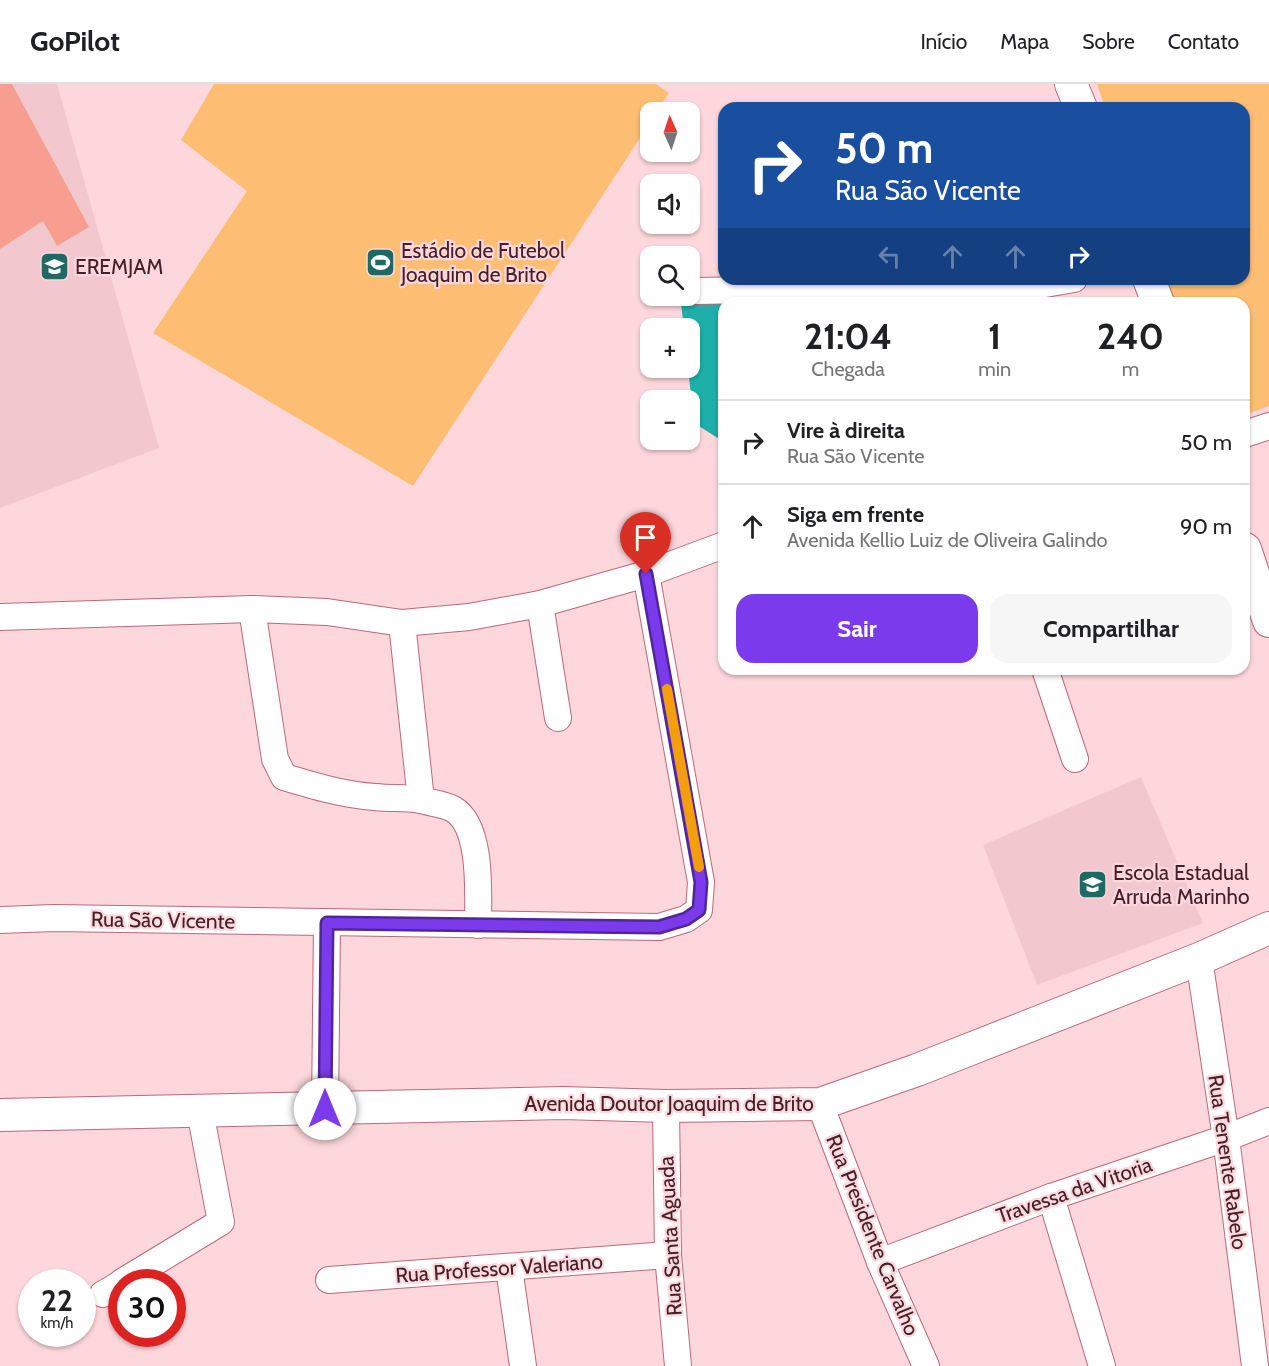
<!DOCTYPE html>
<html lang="pt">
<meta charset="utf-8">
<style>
:root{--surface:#fff;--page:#f6f6f6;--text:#202124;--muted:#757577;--line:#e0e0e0;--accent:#7c3aed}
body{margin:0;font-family:Cabin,sans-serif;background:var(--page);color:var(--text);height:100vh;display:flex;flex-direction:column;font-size:22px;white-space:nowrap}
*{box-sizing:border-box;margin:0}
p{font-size:20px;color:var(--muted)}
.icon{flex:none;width:33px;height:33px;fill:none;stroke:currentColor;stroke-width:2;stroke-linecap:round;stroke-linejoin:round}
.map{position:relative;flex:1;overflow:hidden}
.side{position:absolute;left:718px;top:213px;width:532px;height:378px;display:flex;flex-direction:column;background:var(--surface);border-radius:18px;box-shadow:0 2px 4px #0004}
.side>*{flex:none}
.top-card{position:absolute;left:718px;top:18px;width:532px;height:183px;border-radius:18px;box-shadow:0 2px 4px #0004;background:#1a4fa0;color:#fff;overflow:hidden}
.needle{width:39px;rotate:357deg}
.tools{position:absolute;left:640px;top:18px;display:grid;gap:12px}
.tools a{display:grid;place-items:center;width:60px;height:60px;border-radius:12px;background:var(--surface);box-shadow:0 2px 4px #0004;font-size:30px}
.speed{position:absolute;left:18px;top:1185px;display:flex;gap:12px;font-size:30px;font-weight:700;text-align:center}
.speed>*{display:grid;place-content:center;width:78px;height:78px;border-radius:50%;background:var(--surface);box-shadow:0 2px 4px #0004;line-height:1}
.speed small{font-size:15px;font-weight:400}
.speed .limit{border:9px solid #d22;background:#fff;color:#111}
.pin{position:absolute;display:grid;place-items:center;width:51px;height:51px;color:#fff;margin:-62px -26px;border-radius:50% 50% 50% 0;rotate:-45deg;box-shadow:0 0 6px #0007}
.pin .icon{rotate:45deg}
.me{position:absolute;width:66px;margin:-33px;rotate:0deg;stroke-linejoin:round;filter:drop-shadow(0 0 4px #0008)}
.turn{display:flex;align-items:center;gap:21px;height:126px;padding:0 18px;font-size:27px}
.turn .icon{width:78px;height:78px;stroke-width:2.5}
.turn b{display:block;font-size:42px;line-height:51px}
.lanes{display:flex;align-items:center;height:57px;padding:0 18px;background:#0003;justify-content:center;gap:30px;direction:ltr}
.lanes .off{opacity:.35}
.eta{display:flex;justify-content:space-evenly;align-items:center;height:102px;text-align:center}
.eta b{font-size:36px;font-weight:700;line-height:42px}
.button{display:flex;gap:12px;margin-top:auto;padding:12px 18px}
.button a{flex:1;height:69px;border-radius:18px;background:var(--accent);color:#fff;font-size:24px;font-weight:700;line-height:69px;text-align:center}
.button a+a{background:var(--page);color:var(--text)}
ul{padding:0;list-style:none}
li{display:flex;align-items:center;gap:18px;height:84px;padding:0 18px;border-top:2px solid var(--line)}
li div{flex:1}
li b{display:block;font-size:22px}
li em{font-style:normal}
header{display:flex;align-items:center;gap:36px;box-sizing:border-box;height:84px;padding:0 30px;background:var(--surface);border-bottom:2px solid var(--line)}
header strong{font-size:28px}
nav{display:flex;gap:33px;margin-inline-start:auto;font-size:21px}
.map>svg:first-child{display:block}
.built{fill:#f2c8ce}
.green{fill:#fdbd72}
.water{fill:#1cb0a8}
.building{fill:#f79e91}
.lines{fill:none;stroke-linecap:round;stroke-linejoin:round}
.minor-casing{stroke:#bc6877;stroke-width:28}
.major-casing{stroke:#bc6877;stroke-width:34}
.minor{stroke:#fff;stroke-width:26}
.major{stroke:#fff;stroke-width:32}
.route-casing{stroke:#51269a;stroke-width:15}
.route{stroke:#7c3aed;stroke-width:10}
.slow{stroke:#f59e0b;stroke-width:10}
.labels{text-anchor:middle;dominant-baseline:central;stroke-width:4.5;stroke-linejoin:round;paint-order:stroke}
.poi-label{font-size:21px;fill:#442128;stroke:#fdd7dc;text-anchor:start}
.street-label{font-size:21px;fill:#442128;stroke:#fdd7dc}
</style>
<header>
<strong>GoPilot</strong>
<nav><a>Início</a><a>Mapa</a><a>Sobre</a><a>Contato</a></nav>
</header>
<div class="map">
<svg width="1269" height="1282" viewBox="0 0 1269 1282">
<rect width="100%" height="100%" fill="#fdd7dc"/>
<g class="built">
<polygon points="0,0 57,0 159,364 0,424"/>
<polygon points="1141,693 1203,839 1037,901 983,761"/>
</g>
<g class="green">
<polygon points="214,0 656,0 669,9 656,28 651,28 651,37 413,402 153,249 247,107 181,56"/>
<polygon points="1097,0 1269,0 1269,322 1245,331 1245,219 1174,219 1166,195 1245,195 1245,24 1105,24"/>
</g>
<polygon class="water" points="873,195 872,219 724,219 724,358 694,339 688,284 690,284 690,244 684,244 680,212"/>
<polygon class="building" points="0,0 12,0 89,143 57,162 43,137 0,165"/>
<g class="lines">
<defs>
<g id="minor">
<polyline points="696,207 1045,200 1074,195"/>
<polyline points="1245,350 1269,342"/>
<polyline points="540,520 558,634"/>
<path d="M252,525L275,675L284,693C314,702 344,711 375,713C392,715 404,713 421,716"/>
<polyline points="0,533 252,525 327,528 402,539 469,533 540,520 646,490 724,461"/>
<path d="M402,539L421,716C431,719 444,720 453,725C483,742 478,812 478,841"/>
<polyline points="1045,585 1075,675"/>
<polyline points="0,836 54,834 659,843 686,835 699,826 701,798 646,490"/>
<polyline points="1199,875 1226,1054 1255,1282"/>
<polyline points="820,1020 880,1178 926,1282"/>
<polyline points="666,1022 668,1171 678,1282"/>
<polyline points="325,1025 327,839"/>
<polyline points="1051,1113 1102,1282"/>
<polyline points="880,1178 1051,1113 1226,1054 1269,1037"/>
<polyline points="509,1184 523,1282"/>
<polyline points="329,1196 668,1171"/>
<polyline points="122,1198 221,1138 200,1027"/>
<polyline points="103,1210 122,1199"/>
</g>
<g id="major">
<polyline points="1071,0 1081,24"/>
<polyline points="1149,195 1158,219"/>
<polyline points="1245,465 1269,537"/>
<polyline points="0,1031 563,1019 666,1022 820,1020 917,986 1199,875 1269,844"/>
</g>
</defs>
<use href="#minor" class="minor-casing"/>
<use href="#major" class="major-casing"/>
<use href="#minor" class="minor"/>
<use href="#major" class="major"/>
</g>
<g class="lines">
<defs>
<polyline id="route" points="325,1025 327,839 659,843 686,835 699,826 701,798 646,490"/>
</defs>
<use href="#route" class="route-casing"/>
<use href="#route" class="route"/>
<polyline class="slow" points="667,605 699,783"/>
</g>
<defs>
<symbol id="stadium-square" viewBox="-11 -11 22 22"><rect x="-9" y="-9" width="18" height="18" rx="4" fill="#1d6964" stroke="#fdd7dc"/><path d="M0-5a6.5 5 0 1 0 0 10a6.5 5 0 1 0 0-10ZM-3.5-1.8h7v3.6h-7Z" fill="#fff"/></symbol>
<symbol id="school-square" viewBox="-11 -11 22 22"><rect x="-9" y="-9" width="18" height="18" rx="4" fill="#1d6964" stroke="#fdd7dc"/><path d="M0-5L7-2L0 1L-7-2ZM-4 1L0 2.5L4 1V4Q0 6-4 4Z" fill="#fff"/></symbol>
</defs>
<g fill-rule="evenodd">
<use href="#stadium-square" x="364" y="162" width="33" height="33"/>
<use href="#school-square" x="38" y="166" width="33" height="33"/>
<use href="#school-square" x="1076" y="784" width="33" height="33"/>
</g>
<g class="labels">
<g class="poi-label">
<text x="401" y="166">Estádio de Futebol<tspan x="401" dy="24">Joaquim de Brito</tspan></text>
<text x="75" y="182">EREMJAM</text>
<text x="1113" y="788">Escola Estadual<tspan x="1113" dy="24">Arruda Marinho</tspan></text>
</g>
<g class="street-label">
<text transform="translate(163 836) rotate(1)">Rua São Vicente</text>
<text x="669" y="1019">Avenida Doutor Joaquim de Brito</text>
<text transform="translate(1228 1078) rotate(82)">Rua Tenente Rabelo</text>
<text transform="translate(1074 1106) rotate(-19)">Travessa da Vitoria</text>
<text transform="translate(873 1151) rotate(68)">Rua Presidente Carvalho</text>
<text transform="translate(670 1152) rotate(-93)">Rua Santa Aguada</text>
<text transform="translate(499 1184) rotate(-4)">Rua Professor Valeriano</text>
</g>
</g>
</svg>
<div class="tools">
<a><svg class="needle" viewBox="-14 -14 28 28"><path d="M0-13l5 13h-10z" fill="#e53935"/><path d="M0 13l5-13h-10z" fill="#757577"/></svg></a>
<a><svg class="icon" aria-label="sound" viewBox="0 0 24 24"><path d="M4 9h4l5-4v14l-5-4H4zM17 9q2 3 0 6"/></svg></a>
<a><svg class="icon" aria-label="search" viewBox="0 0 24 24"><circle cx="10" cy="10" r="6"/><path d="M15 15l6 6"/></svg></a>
<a>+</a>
<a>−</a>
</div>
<div class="speed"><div>22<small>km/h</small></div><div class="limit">30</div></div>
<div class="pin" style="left:646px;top:490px;background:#d93025"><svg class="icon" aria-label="arrive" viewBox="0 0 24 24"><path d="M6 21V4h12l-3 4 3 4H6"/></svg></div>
<svg class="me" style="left:325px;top:1025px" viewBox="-20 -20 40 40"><circle r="19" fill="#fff"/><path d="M0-13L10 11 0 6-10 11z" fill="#7c3aed"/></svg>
<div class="top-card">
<div class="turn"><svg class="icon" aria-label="right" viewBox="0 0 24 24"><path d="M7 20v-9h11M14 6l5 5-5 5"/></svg><div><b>50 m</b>Rua São Vicente</div></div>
<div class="lanes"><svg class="icon off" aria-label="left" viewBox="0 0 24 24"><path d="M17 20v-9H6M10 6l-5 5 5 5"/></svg><svg class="icon off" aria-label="ahead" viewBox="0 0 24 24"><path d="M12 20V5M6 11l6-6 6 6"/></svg><svg class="icon off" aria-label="ahead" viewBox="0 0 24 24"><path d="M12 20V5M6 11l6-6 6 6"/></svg><svg class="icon" aria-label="right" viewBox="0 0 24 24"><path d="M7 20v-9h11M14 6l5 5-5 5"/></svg></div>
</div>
<section class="side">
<div class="eta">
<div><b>21:04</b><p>Chegada</p></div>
<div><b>1</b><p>min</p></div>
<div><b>240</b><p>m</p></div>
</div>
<ul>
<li><svg class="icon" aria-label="right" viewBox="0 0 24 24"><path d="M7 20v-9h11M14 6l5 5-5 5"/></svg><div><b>Vire à direita</b><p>Rua São Vicente</p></div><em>50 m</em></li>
<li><svg class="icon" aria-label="ahead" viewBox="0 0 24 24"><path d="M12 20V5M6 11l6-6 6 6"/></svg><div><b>Siga em frente</b><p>Avenida Kellio Luiz de Oliveira Galindo</p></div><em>90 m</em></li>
</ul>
<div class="button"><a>Sair</a><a>Compartilhar</a></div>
</section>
</div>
